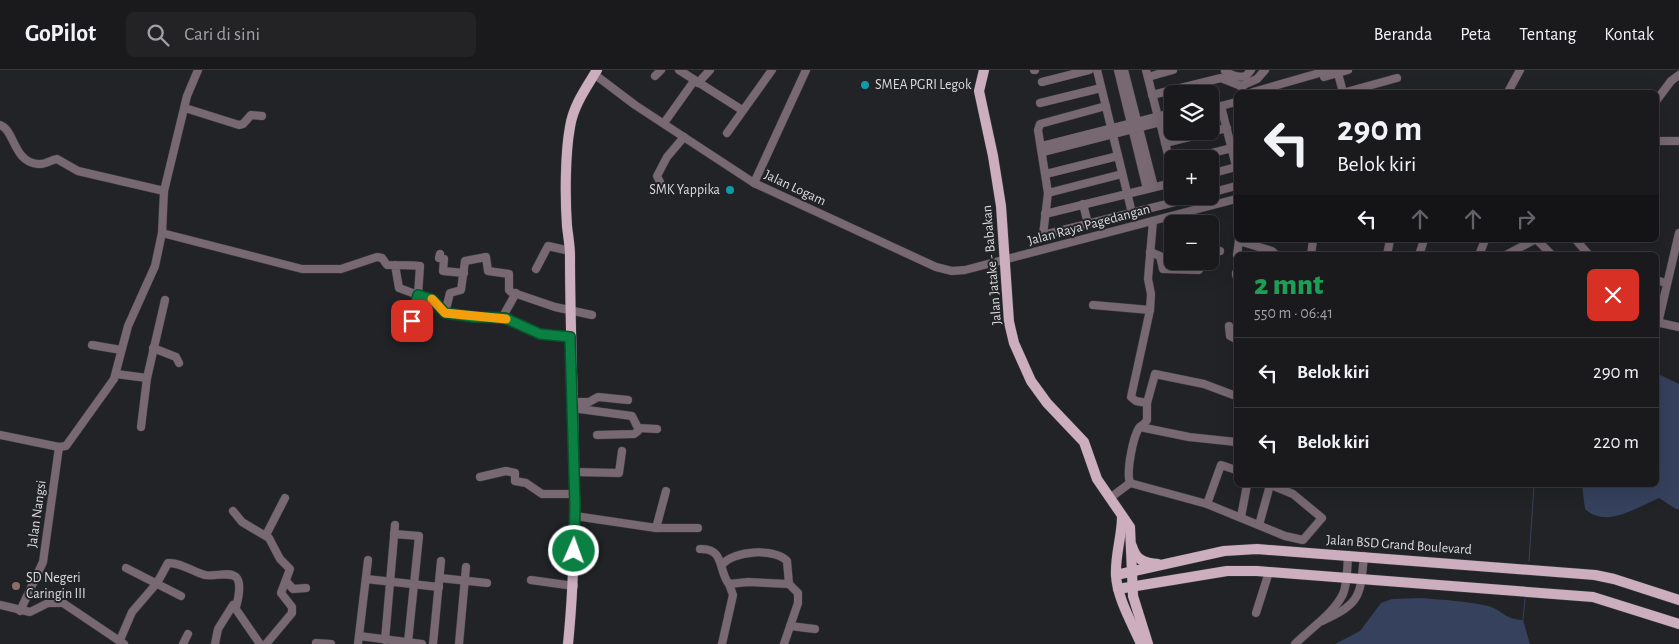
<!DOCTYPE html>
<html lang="id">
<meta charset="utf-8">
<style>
:root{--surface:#1a1a1d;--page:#232326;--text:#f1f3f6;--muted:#9fa1a4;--line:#38383b}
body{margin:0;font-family:"Alegreya Sans",sans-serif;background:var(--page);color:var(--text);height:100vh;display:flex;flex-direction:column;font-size:19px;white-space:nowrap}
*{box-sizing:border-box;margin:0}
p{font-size:16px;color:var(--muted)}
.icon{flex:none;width:28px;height:28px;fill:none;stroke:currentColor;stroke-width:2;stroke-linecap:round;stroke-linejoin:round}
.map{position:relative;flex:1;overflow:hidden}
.drawer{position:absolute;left:1234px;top:182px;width:425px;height:235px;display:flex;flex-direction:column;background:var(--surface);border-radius:8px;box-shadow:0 5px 20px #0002,0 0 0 1px var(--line)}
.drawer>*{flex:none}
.banner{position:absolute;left:1234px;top:20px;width:425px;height:152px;border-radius:8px;box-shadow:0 5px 20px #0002,0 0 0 1px var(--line);background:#1a1a1d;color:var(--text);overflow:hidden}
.controls{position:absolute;left:1164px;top:15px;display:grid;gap:10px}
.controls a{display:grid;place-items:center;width:55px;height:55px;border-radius:8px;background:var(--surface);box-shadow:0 5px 20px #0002,0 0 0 1px var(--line);font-size:25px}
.pin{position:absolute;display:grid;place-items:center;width:42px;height:42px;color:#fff;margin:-21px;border-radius:10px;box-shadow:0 2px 8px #0006}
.me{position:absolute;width:55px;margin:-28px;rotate:2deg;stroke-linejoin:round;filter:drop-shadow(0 0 4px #0008)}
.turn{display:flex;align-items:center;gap:18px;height:105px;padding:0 20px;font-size:22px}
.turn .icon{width:65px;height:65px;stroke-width:2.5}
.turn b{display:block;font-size:35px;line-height:42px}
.lanes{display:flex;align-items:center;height:48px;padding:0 20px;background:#0003;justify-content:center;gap:25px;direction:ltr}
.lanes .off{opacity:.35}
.round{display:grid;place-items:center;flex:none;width:52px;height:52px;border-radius:8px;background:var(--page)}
.headline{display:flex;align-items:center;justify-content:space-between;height:85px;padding:0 20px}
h1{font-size:30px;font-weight:800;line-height:38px;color:#1e9e55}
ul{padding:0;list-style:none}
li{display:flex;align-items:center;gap:15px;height:70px;padding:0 20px;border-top:1px solid var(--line)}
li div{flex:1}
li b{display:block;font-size:19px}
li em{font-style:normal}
header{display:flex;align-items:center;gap:30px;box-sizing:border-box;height:70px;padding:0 25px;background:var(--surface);border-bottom:1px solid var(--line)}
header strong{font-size:24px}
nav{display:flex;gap:28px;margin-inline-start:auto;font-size:18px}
.search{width:350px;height:45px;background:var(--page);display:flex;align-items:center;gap:12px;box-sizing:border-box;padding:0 18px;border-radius:8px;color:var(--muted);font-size:19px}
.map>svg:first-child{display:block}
.water{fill:#35415d}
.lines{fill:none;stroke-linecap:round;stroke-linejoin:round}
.stream{stroke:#35415d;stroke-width:1}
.minor-casing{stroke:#3c3d41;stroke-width:9}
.major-casing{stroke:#3c3d41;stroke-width:11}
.minor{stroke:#776871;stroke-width:8}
.major{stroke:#ccaebf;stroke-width:10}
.route-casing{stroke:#07532c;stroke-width:12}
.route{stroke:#0b8043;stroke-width:9}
.slow{stroke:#f59e0b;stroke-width:9}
.culture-dot{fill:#0f9aa8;stroke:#222327;stroke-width:2}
.education-dot{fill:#8d6e63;stroke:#222327;stroke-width:2}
.labels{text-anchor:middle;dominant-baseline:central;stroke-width:4;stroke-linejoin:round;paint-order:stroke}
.poi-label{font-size:14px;fill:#dbdcdf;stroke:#222327;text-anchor:start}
.street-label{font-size:14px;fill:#dbdcdf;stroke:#222327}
</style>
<header>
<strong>GoPilot</strong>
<div class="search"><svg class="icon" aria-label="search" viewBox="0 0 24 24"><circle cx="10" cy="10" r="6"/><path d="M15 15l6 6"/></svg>Cari di sini</div>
<nav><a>Beranda</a><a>Peta</a><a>Tentang</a><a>Kontak</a></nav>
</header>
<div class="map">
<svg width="1679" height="574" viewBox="0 0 1679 574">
<rect width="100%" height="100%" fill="#222327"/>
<g class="water">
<path d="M1656,303L1679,314V439H1676L1659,428C1637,437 1606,459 1585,439L1582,415H1656Z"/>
<path d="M1422,528C1444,530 1466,531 1488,536C1503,540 1503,549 1523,550L1530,574H1335L1360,561L1381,533L1392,529Z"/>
</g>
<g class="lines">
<g class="stream">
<polyline points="1529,491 1534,415"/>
<polyline points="1523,550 1525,529"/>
</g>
<defs>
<g id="minor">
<polyline points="679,0 742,40"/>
<polyline points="1034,0 1035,0"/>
<polyline points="1097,0 1132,143"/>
<polyline points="1118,0 1147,119"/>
<polyline points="1124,0 1154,117"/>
<polyline points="1146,0 1158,47"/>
<polyline points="1337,0 1343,22"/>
<path d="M1225,1C1232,6 1238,8 1246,6L1251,0"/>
<polyline points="594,4 635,35 754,113 936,197 952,201 965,200 1236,129"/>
<polyline points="655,6 661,0"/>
<polyline points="1148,7 1173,0"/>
<polyline points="1324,7 1348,0"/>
<polyline points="1042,12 1089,0"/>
<polyline points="698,13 710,0"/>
<polyline points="1241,16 1257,9 1265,0"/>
<polyline points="1253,22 1330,0"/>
<polyline points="1346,22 1397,8"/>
<polyline points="1508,22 1520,0"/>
<polyline points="1152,25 1221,8 1241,16 1243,22"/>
<polyline points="1656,31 1671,11 1679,5"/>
<polyline points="1040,33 1101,18"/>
<polyline points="1106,36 1040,54 1038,60 1048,123 1043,165 1199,126"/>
<polyline points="1221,36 1236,96"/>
<polyline points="185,38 239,55 243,54 251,45 262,46"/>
<polyline points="1210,39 1236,32"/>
<polyline points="1160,52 1172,101"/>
<polyline points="664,53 694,11"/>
<path d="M0,55C15,60 13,92 38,94C45,95 50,90 57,89L78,101L164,121"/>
<polyline points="727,63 772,0"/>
<polyline points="1656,71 1679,71"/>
<polyline points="1165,73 1227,58"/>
<polyline points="1042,76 1172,43"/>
<polyline points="1043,82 1172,49"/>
<polyline points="1188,89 1232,78"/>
<polyline points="1046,104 1118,86"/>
<polyline points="1210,104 1236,97"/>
<polyline points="660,112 657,106 667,87 684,67"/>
<polyline points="754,113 806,0"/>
<polyline points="1048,123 1122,104"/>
<polyline points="1210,123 1236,116"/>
<polyline points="1083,134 1088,154"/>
<polyline points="1045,144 1172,113"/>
<path d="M162,163L302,199H341L377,187L382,188L387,195C398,195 409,195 420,196L418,225L399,218L395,195"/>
<polyline points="1537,170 1552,185"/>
<polyline points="1576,170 1589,185"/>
<polyline points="1239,171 1272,181 1276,185"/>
<polyline points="1210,180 1220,181"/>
<polyline points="1150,182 1160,186 1163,199 1199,200 1203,191"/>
<polyline points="440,184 439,188 444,189 443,201 464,203"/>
<polyline points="1237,185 1239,170"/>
<polyline points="1311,185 1313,170"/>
<polyline points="1387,185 1390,170"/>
<polyline points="1419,185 1424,170"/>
<polyline points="1479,185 1485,170"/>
<polyline points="1506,185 1534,170"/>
<polyline points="536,199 548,176 570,181"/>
<polyline points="1236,203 1236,205"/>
<polyline points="1656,210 1666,213"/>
<polyline points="1093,235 1150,240"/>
<polyline points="445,243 450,223 461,220 465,191 486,187 488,201 509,204 509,220 511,222 555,237 592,245"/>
<polyline points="502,248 516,223"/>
<polyline points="1656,252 1679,257"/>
<polyline points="1658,253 1679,163"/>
<polyline points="407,256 412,251 418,225 433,230 445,243 474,247 505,248 540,264 570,267"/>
<polyline points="1229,256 1230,266 1236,269"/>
<polyline points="92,275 121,280"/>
<polyline points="153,278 176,287 179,293"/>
<polyline points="116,304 147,308 141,357"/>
<polyline points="147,308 165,230"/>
<polyline points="572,332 589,332 598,327 628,330"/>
<polyline points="1147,333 1136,331 1131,327 1150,240 1151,224 1148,209 1153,151"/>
<polyline points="572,338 632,346 638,358 657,359"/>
<polyline points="1140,357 1189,367 1236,372"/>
<polyline points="0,365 59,377 66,376 114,309 128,256 155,196 162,163 164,121 187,26 198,0"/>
<polyline points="597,365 634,364 638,361 638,358"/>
<polyline points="575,402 619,403 622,381"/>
<polyline points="480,407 506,401 515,403 515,411 526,413 542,424 575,424"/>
<polyline points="1130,413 1207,434 1285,466 1303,470 1322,448 1293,424 1271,415"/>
<path d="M1130,413C1126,402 1133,367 1139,358C1142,355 1145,354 1147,350V333L1155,304L1204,314L1236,326"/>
<polyline points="1110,428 1130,413"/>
<polyline points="1207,434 1221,395 1236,400"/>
<polyline points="233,441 242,452 269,468 280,489 290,499 281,523 292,537 292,543 266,574"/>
<polyline points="575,446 656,458 666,421"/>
<polyline points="1241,447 1247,415"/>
<polyline points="1259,455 1270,415"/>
<polyline points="656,458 698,458"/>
<polyline points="394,464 419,466 408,572"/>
<polyline points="266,465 285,428"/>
<path d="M700,479C725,478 718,501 729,514"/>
<path d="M722,495C733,480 776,478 787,491L789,514"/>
<polyline points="126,498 181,526"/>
<polyline points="440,508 487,513"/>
<polyline points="366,509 439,517"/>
<polyline points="531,510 574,516"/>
<polyline points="286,511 293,519 306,518"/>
<polyline points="0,535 30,542 48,533 63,533 124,574"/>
<polyline points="20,541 43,492 59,377"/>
<polyline points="1256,543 1269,502"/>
<path d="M1322,551C1361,533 1360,527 1364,486"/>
<polyline points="790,556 815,559"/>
<polyline points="359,566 422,574"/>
<path d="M120,570L132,542L157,513L168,493C180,492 193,502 205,505C213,507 229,501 236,507C242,513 238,530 236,537"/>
<polyline points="385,570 395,455"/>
<polyline points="316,573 331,574"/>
<polyline points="183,574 188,564"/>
<polyline points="215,574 218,559 233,535 260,574"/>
<polyline points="358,574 368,490"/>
<polyline points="433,574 441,491"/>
<polyline points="459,574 466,497"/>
<polyline points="722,574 733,525 729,514 748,512 789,514 798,523 798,533 784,574"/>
<path d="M1295,574C1310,559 1334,543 1343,524C1348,512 1347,498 1348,485"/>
</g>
<g id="major">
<polyline points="984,0 979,21 993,86 1001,136 1009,252 1014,273 1031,311 1047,333 1084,372 1097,409 1130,457 1133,526 1148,574"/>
<path d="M1122,447C1122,466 1115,485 1116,505C1117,528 1132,553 1141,574"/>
<path d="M1132,476C1136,490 1144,493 1158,494"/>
<polyline points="1116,505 1224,481 1257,479 1595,505 1614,509 1679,530"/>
<polyline points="1118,519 1227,501 1257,501 1593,527 1679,554"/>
<path d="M568,574C581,445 570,315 570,186C570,175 568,166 567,156C565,128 565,84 570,57C573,36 586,18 597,0"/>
</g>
</defs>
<use href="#minor" class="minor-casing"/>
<use href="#major" class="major-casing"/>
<use href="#minor" class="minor"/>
<use href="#major" class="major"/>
</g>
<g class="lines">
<defs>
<polyline id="route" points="412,251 418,225 433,230 445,243 474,247 505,248 540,264 570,267 575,435 574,481"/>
</defs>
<use href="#route" class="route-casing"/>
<use href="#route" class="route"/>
<polyline class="slow" points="432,229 445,243 506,249"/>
</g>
<g class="culture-dot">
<circle cx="865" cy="15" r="5"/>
<circle cx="730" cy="120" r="5"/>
</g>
<circle class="education-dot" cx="16" cy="516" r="5"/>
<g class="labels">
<g class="poi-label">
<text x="875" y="15">SMEA PGRI Legok</text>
<text x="720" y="120" text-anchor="end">SMK Yappika</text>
<text x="26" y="508">SD Negeri<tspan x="26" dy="16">Caringin III</tspan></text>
</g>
<g class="street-label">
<text transform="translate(795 118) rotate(25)">Jalan Logam</text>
<text transform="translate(1089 155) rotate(-15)">Jalan Raya Pagedangan</text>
<text transform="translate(992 195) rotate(-95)">Jalan Jatake - Babakan</text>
<text transform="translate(37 444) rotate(-82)">Jalan Nangsi</text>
<text transform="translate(1399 475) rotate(4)">Jalan BSD Grand Boulevard</text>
</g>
</g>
</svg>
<div class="controls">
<a><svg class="icon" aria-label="layers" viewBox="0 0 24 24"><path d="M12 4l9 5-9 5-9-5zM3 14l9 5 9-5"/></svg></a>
<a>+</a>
<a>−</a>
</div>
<div class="pin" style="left:412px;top:251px;background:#d93025"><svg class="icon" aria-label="arrive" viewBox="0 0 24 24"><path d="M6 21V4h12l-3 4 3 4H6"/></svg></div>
<svg class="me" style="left:574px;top:481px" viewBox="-20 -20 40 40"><circle r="17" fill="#0b8043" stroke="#fff" stroke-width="3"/><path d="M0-11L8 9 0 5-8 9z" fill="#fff"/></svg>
<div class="banner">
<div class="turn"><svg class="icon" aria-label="left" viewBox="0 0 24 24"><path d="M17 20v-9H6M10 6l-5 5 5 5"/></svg><div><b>290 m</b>Belok kiri</div></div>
<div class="lanes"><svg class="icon" aria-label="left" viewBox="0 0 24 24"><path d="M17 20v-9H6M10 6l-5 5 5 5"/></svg><svg class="icon off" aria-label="ahead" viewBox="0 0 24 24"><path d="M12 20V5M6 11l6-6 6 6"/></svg><svg class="icon off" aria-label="ahead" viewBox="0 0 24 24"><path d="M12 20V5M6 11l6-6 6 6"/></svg><svg class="icon off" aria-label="right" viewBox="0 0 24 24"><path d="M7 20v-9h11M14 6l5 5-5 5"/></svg></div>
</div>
<section class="drawer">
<div class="headline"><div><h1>2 mnt</h1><p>550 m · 06:41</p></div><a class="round" style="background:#d93025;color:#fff"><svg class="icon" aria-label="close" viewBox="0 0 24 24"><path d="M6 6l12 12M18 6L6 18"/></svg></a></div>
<ul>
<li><svg class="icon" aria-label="left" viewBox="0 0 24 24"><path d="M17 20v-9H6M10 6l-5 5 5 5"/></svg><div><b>Belok kiri</b></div><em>290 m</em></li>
<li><svg class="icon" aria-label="left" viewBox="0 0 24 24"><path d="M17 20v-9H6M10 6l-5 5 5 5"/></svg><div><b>Belok kiri</b></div><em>220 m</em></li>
</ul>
</section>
</div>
